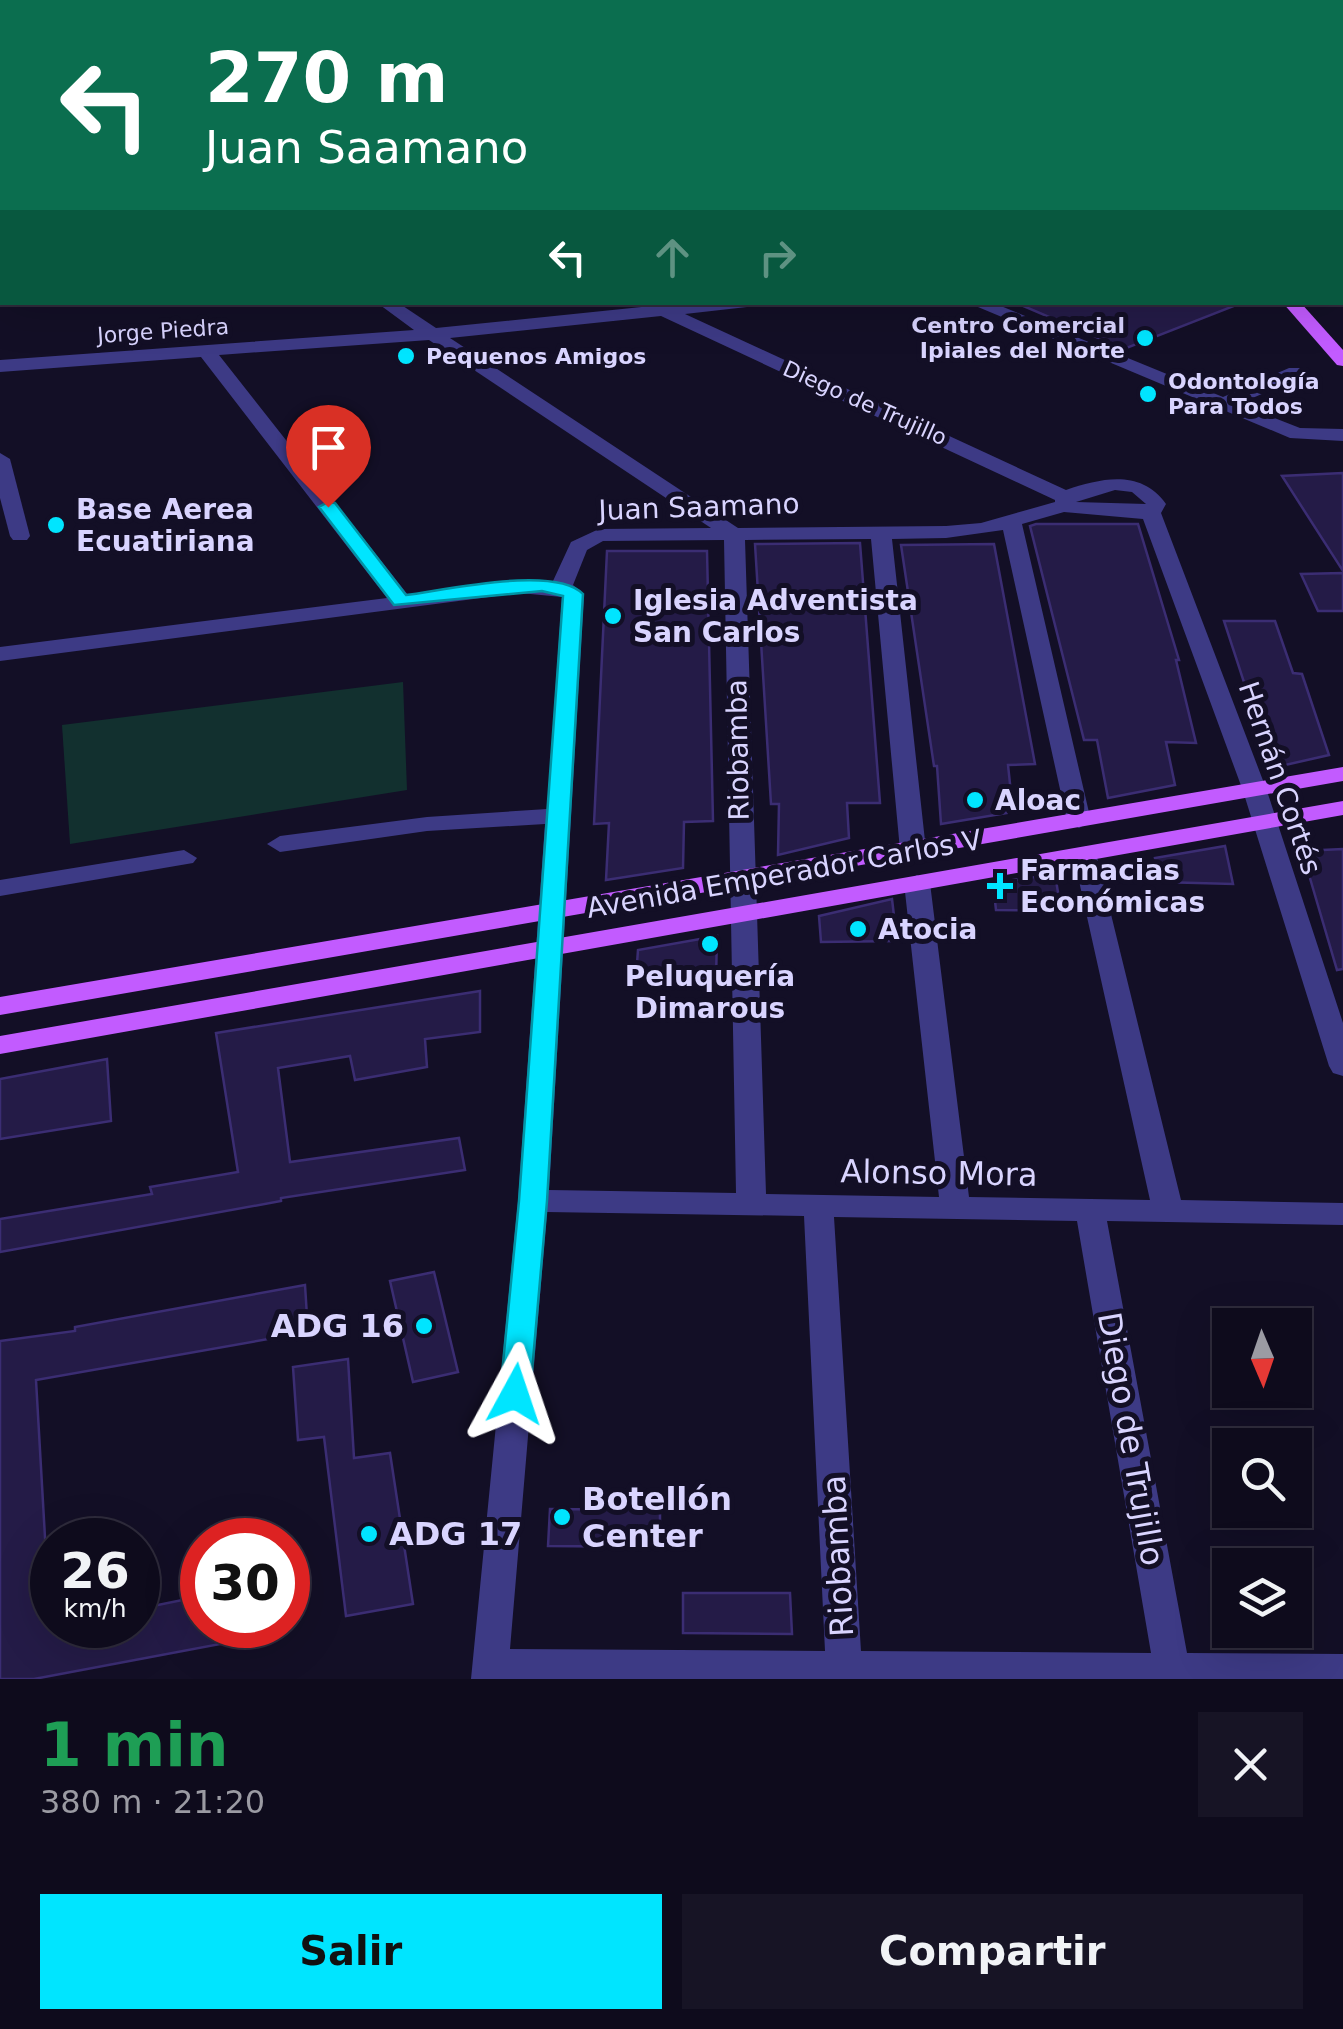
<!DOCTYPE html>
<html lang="es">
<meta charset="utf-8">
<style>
:root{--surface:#0e0b1c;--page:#171425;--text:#f1f3f6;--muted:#9b9ba3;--line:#2e2b3b;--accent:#00e5ff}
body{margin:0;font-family:"DejaVu Sans",sans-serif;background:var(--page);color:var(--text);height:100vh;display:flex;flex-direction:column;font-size:38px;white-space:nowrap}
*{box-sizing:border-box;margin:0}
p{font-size:32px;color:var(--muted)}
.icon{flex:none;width:55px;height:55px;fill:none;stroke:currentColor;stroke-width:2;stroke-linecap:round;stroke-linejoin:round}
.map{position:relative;height:1679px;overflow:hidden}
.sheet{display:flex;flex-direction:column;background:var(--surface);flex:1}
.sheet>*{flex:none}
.top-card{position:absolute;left:0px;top:0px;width:1345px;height:305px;box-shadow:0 10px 40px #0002,0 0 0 2px var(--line);background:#0b6e4f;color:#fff;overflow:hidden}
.needle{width:65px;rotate:178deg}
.tools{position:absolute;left:1212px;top:1308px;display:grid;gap:20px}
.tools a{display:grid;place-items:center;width:100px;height:100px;border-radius:0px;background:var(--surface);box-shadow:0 10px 40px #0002,0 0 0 2px var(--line);font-size:50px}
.speed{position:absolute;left:30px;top:1518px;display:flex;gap:20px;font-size:50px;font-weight:700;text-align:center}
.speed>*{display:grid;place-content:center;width:130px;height:130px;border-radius:50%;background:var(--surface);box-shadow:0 10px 40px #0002,0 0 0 2px var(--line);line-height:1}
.speed small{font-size:25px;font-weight:400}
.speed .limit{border:15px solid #d22;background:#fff;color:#111}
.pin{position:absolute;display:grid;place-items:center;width:85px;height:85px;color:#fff;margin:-102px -42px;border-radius:50% 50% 50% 0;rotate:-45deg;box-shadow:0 0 10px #0007}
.pin .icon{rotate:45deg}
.me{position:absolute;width:110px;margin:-55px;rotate:5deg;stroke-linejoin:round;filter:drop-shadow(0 0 8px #0008)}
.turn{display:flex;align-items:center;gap:35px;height:210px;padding:0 40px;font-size:45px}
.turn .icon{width:130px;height:130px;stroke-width:2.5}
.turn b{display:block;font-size:70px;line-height:85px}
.lanes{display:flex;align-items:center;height:95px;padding:0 40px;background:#0003;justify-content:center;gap:50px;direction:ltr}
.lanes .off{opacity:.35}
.round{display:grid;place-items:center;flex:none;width:105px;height:105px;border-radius:0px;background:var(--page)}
.headline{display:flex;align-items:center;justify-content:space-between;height:170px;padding:0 40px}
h1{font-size:60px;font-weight:800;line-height:75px;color:#1e9e55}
.button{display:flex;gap:20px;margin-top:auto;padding:20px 40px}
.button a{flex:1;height:115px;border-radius:0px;background:var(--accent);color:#111;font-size:40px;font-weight:800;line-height:115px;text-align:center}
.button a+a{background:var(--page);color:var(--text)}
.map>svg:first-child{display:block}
.green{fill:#12302f}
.building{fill:#241b47;stroke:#3b2d73;stroke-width:2.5}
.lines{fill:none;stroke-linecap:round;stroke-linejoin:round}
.minor{fill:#3d3a85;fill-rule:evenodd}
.major{fill:#c25bff;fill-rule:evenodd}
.route{fill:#00e5ff;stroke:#0095a6;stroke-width:2.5}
.poi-dot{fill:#00e5ff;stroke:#130f26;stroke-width:4}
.labels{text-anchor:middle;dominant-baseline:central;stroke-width:10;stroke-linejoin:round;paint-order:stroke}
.far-poi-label{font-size:22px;font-weight:bold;fill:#d9d4ff;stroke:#130f26;text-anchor:start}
.far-street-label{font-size:22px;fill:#d9d4ff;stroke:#130f26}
.street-label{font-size:28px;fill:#d9d4ff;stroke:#130f26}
.poi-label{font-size:28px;font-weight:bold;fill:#d9d4ff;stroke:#130f26;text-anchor:start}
.near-street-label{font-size:32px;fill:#d9d4ff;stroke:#130f26}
.near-poi-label{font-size:32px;font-weight:bold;fill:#d9d4ff;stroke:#130f26;text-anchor:start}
</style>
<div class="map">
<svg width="1343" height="1679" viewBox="0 0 1343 1679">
<rect width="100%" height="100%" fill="#130f26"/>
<polygon class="green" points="403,682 407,790 70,844 62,725"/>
<g class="building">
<polygon points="1014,302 1239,302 1239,304 1124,349"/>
<polygon points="1343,473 1343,571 1282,476"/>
<polygon points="1036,524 1138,524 1179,660 1176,660 1196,743 1166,742 1175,785 1108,798 1097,740 1084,740 1030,526"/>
<polygon points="860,543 880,803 847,803 849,838 778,855 779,804 771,804 755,544"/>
<polygon points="994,544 1035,764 1008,765 1013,812 941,824 937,766 934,766 901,545"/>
<polygon points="607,551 707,551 713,821 684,822 683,868 606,880 609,823 594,824"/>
<polygon points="1343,573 1343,611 1318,611 1301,574"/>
<polygon points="1224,621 1275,621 1293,673 1302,674 1329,755 1272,768"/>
<polygon points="1225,846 1233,884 1160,882 1155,858"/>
<polygon points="1343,849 1343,969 1337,970 1302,851"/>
<polygon points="1055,874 1061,911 996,910 993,883"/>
<polygon points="892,899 897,941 821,942 819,916"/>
<polygon points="717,936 716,979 636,977 638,950"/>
<polygon points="480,991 480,1032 425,1039 427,1067 355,1080 350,1056 278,1068 290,1162 459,1138 465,1170 281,1198 281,1201 0,1252 0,1219 152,1194 150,1187 238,1172 216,1033"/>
<polygon points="107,1059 111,1121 0,1139 0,1079"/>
<polygon points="434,1272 458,1372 413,1382 390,1281"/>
<polygon points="305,1285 308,1332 36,1380 50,1625 138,1625 138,1609 202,1596 202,1625 256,1625 257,1637 34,1679 0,1679 0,1341 75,1331 75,1327"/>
<polygon points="348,1359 354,1458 390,1453 413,1604 346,1616 324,1437 298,1440 293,1367"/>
<polygon points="550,1509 660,1510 660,1547 548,1546"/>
<polygon points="683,1593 790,1593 792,1634 683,1633"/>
</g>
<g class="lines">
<g class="minor">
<polygon points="19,0 33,0 33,2 20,2"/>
<polygon points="128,0 142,0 143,2 130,2"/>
<polygon points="256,0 270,0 270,2 257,2"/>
<polygon points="463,0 477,0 479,2 465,2"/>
<polygon points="539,0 553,0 554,2 541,2"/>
<polygon points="829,0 843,0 845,2 831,2"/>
<polygon points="1007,0 1052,0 1054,2 1006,2"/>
<polygon points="1193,0 1208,0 1210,2 1195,2"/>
<rect x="1342" y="62" width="1" height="8"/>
<rect x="0" y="64" width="2" height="8"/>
<rect x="0" y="106" width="2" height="8"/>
<polygon points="1343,109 1343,118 1342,118 1342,109"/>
<rect x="1342" y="222" width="1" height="10"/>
<polygon points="0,233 2,234 2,244 0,243"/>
<rect x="1342" y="240" width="1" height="10"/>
<path d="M376,302H397L436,328L690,302H755L747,307L685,314L1066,490C1102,478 1141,469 1166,504L1161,513L1267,791L1343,1023V1076L1333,1073L1329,1066L1243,791L1143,519L1064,512L1022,524L1091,821L1079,828L1067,821L1003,530L946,538L892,539L926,850L913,858L900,850L871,539L745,540L766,1194L939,1197L904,883L917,875L930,883L969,1197L1150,1200L1073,854L1086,846L1095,849L1181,1200L1343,1203V1225L1107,1221L1187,1653L1343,1654V1679H471L518,1201L545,824L427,831L280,852L267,844L280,836L427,817L547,809L562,597L520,593L0,661V647L387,598L201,357L0,372V360L414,330ZM661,316L1055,500V502L981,523L946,526L738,528L450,338ZM429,340L711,528L599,529L571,542L553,581H520L408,595L219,355ZM1115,490L1132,492L1146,504L1076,502ZM724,540L736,1193L549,1190L584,594L573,585L587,550L603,541ZM547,1212L804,1216L825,1651L510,1649ZM834,1217L1077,1221L1151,1653L861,1651Z"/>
<polygon points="966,302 991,302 1223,397 1289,368 1303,368 1303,376 1239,404 1300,428 1343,429 1343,441 1290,438"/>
<polygon points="0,453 10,459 30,536 27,540 13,540 10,536 0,498"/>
<polygon points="184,850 197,858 193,863 0,896 0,880"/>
</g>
<g class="major">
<polygon points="949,0 964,0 966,2 951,2"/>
<polygon points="1000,0 1015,0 1017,2 1002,2"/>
<rect x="1342" y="289" width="1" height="10"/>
<polygon points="1282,302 1300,302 1343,350 1343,366 1337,365"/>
<polygon points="1343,767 1343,781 0,1015 0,997"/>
<polygon points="1343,801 1343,815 0,1054 0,1036"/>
</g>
</g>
<path class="route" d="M328,502L335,503L406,595C446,590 555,565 583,594L547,1201L530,1394L526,1402L515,1406L505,1402L500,1394L519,1201L563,596L542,591L394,605L319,507Z"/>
<g class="poi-dot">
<circle cx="1145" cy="338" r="10"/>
<circle cx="406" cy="356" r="10"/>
<circle cx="1148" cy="394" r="10"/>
<circle cx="56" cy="525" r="10"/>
<circle cx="613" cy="616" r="10"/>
<circle cx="975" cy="800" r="10"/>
<path d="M995 871h10v10h10v10h-10v10h-10v-10h-10v-10h10z"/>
<circle cx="858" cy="929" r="10"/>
<circle cx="710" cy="944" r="10"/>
<circle cx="424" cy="1326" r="10"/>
<circle cx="562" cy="1517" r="10"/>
<circle cx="369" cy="1534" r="10"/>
</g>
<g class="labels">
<g class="far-poi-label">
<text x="1125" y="325" text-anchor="end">Centro Comercial<tspan x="1125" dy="25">Ipiales del Norte</tspan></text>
<text x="426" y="356">Pequenos Amigos</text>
<text x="1168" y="381">Odontología<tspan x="1168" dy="25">Para Todos</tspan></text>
</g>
<g class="far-street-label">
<text transform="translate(163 331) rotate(-4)">Jorge Piedra</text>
<text transform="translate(865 403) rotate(24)">Diego de Trujillo</text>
</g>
<g class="street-label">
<text transform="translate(699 507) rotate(-2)">Juan Saamano</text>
<text transform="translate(738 750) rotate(-91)">Riobamba</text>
<text transform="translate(1280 778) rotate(71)">Hernán Cortés</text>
<text transform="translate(784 874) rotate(-10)">Avenida Emperador Carlos V</text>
</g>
<g class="poi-label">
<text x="76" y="509">Base Aerea<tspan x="76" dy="32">Ecuatiriana</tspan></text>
<text x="633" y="600">Iglesia Adventista<tspan x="633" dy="32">San Carlos</tspan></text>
<text x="995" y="800">Aloac</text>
<text x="1020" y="870">Farmacias<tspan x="1020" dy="32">Económicas</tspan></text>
<text x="878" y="929">Atocia</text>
<text x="710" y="976" text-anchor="middle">Peluquería<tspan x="710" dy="32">Dimarous</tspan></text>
</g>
<g class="near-street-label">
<text transform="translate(939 1173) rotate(1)">Alonso Mora</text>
<text transform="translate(1131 1439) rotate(80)">Diego de Trujillo</text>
<text transform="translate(838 1556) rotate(-93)">Riobamba</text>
</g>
<g class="near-poi-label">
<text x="404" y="1326" text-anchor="end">ADG 16</text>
<text x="582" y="1499">Botellón<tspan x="582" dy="37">Center</tspan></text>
<text x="389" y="1534">ADG 17</text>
</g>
</g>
</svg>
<div class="tools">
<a><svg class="needle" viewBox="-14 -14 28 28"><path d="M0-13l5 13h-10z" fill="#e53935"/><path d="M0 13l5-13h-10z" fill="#9b9ba3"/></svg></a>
<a><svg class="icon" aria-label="search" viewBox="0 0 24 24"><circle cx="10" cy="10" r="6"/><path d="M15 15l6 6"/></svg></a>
<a><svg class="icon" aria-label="layers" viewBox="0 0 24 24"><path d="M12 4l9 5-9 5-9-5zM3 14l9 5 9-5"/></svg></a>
</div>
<div class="speed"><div>26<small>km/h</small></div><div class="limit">30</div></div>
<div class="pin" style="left:328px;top:507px;background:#d93025"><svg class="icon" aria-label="arrive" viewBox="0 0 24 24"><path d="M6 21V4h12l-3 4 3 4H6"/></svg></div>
<svg class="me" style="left:515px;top:1394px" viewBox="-20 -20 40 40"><path d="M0-17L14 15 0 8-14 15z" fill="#00e5ff" stroke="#fff" stroke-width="4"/></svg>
<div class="top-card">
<div class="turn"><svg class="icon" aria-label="left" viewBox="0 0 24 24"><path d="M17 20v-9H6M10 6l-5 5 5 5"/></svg><div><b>270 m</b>Juan Saamano</div></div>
<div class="lanes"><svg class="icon" aria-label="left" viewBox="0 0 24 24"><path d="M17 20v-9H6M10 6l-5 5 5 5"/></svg><svg class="icon off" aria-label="ahead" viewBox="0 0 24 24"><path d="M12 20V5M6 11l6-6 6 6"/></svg><svg class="icon off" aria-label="right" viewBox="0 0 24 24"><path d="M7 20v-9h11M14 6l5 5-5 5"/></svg></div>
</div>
</div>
<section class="sheet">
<div class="headline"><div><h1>1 min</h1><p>380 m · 21:20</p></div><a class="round"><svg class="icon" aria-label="close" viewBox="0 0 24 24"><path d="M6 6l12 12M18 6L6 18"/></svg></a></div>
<div class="button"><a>Salir</a><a>Compartir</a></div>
</section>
